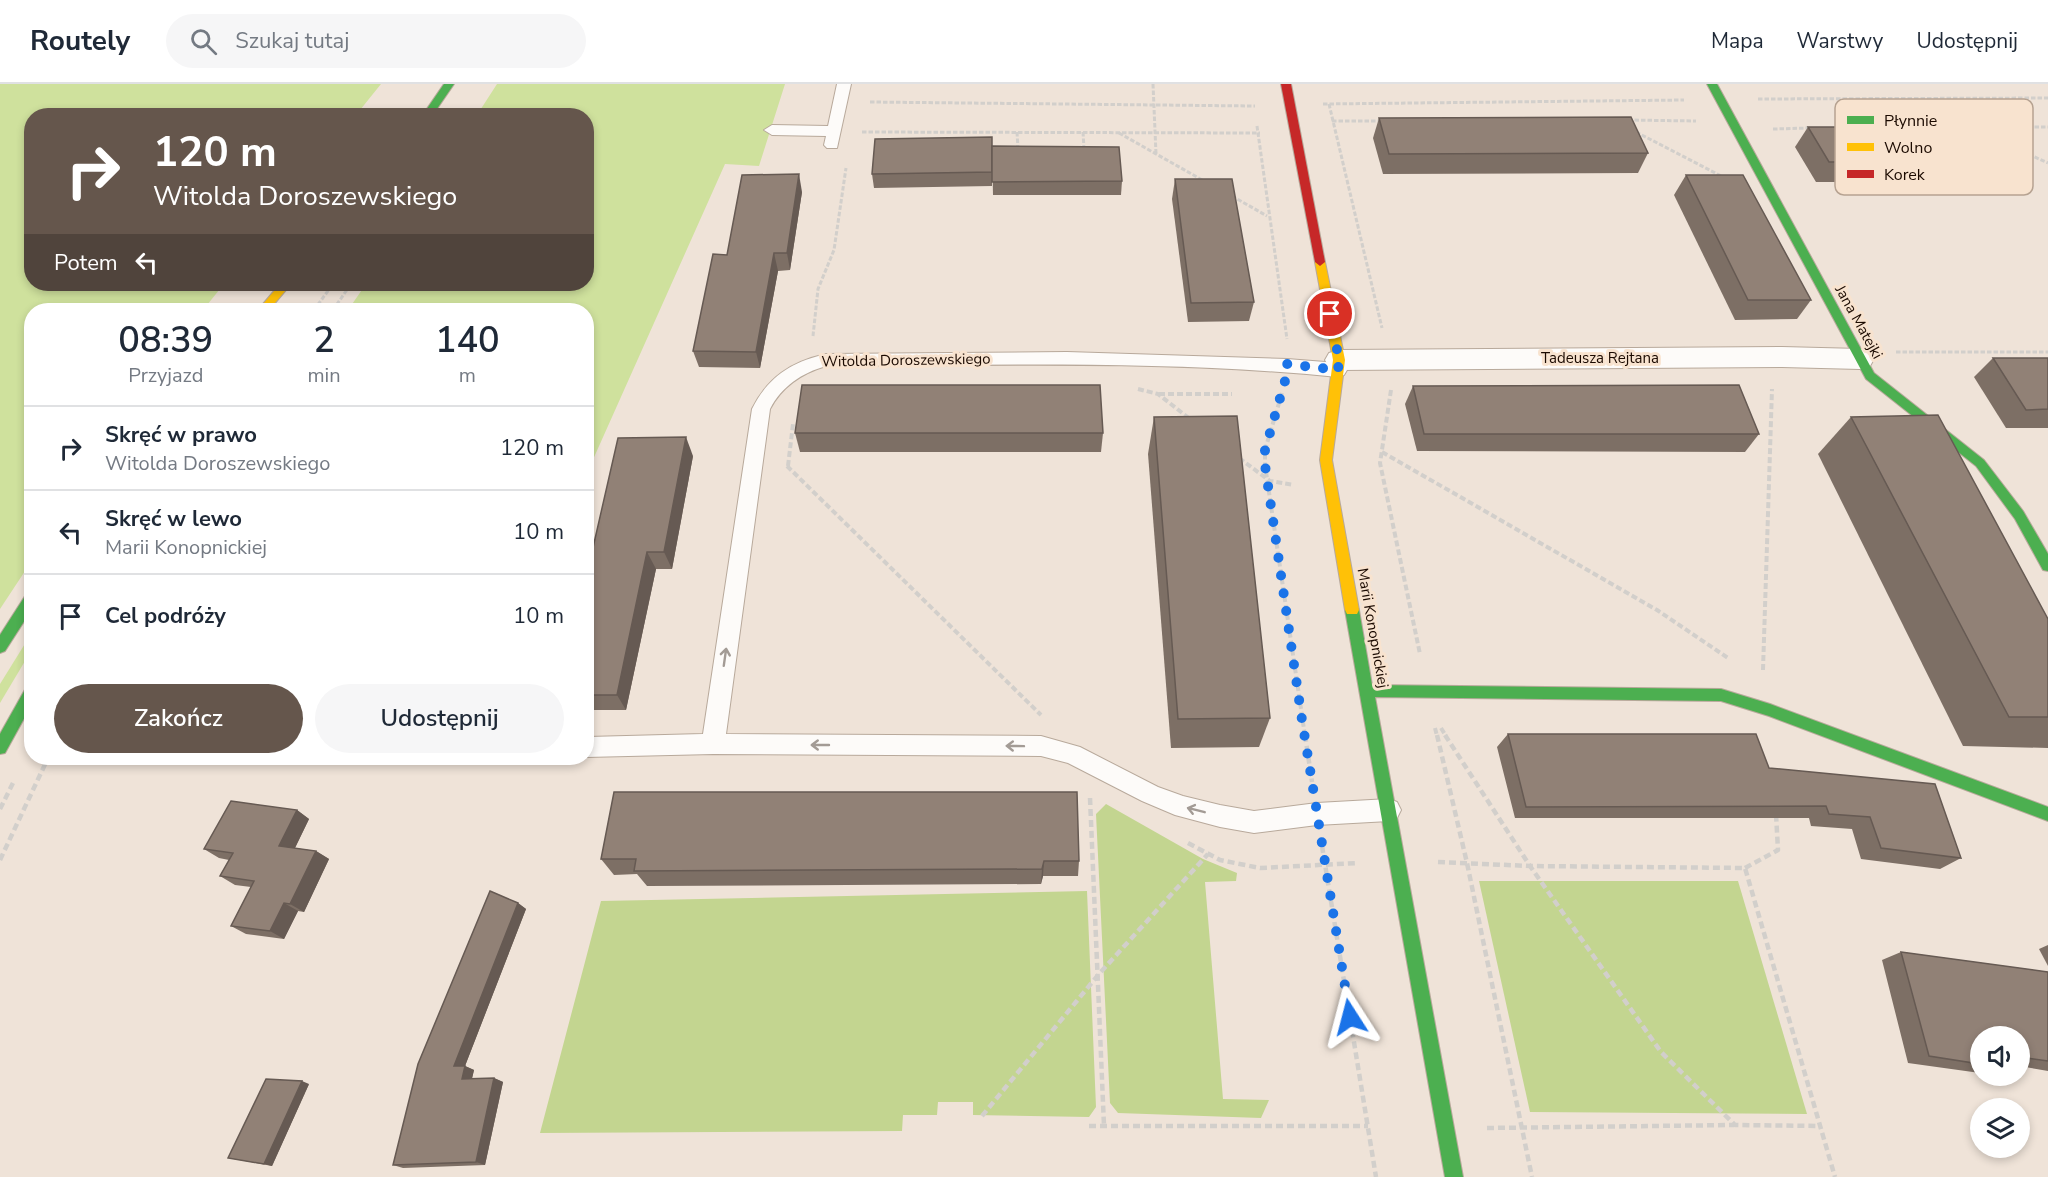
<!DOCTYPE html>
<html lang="pl">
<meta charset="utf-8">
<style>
:root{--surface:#fff;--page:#f6f6f7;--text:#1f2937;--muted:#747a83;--line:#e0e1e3;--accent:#65564c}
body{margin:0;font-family:"Nunito Sans",sans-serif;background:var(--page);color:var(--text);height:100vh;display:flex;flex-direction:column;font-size:22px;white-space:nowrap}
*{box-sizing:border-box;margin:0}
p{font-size:20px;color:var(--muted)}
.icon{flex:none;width:33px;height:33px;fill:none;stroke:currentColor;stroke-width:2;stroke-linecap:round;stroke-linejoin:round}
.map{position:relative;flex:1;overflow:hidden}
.drawer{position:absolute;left:24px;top:219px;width:570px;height:462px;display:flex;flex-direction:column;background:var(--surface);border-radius:24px;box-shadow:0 3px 9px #0003}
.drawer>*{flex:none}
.top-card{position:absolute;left:24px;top:24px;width:570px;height:183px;border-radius:24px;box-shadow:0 3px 9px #0003;background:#65564c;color:#fff;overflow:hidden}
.fabs{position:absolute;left:1970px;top:942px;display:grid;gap:12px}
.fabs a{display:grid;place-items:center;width:60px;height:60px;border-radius:50%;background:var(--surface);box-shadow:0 3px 9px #0003;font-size:30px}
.pin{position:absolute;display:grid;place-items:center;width:51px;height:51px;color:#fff;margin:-26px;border:3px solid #fff;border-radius:50%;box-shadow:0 2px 6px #0007}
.me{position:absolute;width:66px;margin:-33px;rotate:351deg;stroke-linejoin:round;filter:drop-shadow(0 0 4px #0008)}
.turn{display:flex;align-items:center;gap:21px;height:126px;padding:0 30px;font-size:27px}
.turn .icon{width:78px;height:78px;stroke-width:2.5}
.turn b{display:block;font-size:42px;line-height:51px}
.then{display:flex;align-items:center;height:57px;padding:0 30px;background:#0003;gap:12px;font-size:22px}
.eta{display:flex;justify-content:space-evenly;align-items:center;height:102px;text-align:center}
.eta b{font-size:36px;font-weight:600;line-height:42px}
.action{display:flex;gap:12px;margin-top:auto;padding:12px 30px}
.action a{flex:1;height:69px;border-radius:36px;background:var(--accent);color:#fff;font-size:24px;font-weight:600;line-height:69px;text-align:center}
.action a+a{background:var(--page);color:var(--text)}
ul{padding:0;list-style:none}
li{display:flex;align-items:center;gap:18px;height:84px;padding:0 30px;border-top:2px solid var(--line)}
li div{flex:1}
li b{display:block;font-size:22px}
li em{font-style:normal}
header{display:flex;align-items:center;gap:36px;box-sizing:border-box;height:84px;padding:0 30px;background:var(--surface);border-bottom:2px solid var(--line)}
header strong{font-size:28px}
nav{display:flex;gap:33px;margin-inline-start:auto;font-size:21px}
.search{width:420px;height:54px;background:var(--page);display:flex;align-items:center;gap:15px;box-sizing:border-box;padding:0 21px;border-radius:33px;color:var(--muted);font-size:22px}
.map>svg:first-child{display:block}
.green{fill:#cfe19d}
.forest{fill:#c3d590}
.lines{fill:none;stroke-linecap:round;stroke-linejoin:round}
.lane-casing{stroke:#b8a99b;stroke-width:2}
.street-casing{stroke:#b8a99b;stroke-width:2}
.fast-casing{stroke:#b8a99b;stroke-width:2}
.slow-casing{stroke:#b8a99b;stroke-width:2}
.jam-casing{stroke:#b8a99b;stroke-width:2}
.path-far2{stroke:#d2cfcb;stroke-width:3;stroke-dasharray:4.5 2;stroke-linecap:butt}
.path-far1{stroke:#d2cfcb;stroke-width:4;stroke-dasharray:6 3;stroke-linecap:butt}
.path{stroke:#d2cfcb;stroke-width:4.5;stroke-dasharray:7 4;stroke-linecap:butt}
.lane{fill:#fdfbf9;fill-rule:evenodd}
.street{fill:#fdfbf9;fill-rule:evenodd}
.fast{fill:#4caf50;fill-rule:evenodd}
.slow{fill:#ffc107;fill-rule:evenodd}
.jam{fill:#c62828;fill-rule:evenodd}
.wall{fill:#7d6f65}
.shaded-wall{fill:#665a53}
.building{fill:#918176;stroke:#665a53;stroke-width:1.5}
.oneway{stroke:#a39b95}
.route{stroke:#1a73e8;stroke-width:10;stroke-dasharray:0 18}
.labels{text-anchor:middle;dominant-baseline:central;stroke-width:6;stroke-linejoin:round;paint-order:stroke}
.street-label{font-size:15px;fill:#1b0a00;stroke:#f8e3cf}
.key{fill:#f8e3cf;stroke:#b6a291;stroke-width:1.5}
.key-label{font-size:16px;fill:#1b0a00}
</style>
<header>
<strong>Routely</strong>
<div class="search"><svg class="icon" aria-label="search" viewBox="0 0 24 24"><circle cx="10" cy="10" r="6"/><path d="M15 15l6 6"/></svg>Szukaj tutaj</div>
<nav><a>Mapa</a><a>Warstwy</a><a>Udostępnij</a></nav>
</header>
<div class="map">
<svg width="2048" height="1093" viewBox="0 0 2048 1093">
<rect width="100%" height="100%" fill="#efe3d8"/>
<g class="green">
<polygon points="0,0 381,0 356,31 32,32 32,200 224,200 203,226 32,226 31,478 0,525"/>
<polygon points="497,0 785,0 759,82 725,80 587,389 586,226 348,226 366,200 586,200 586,32 477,31"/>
<polygon points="31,550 31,567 0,619 0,600"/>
</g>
<g class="forest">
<polygon points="1106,720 1203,775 1237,789 1236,797 1205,798 1223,1015 1269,1016 1261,1034 1118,1029 1110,1019 1096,730"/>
<polygon points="1479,797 1738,797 1807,1030 1530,1028"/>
<polygon points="1087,807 1096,1023 1089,1033 973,1031 973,1018 938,1018 937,1031 903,1031 902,1047 540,1049 601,817"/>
</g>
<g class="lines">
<defs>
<g id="lane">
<polygon points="837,0 851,0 837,64 827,64 824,61 826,52 772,51 764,46 772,41 828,42"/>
<path d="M1067,268L1287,275L1338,279L1344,281L1347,286L1344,291L1338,293C1168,276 996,281 826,282C802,289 782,302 770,325L726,650L1041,652L1080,663L1158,703L1183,712L1220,721L1254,727L1317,719L1389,715L1397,718L1401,726L1397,734L1389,737L1317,741L1254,749L1220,743L1175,731L1142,717L1068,679L1041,672L713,670L586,673L588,653L703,650L752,325C768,293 791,278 826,270Z"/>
</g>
<polygon id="street" points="1782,263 1860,265 1870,268 1874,275 1870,282 1860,285 1782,283 1339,286 1329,283 1325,276 1329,269 1339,266"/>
<g id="fast">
<polygon points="444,0 454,0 432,32 422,32"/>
<polygon points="1707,0 1717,0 1874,289 1984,376 2023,427 2048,470 2048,487 2043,486 2015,435 1976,382 1866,295"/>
<polygon points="32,508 32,525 5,567 0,569 0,551 27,509"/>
<polygon points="1352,520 1357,522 1359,526 1372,601 1721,605 1770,620 2048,723 2048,737 1769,632 1721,617 1375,613 1463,1093 1445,1093 1345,526 1347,522"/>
<polygon points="32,600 32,620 5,669 0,670 0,650 27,602"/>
</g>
<g id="slow">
<polygon points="1320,174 1325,178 1345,276 1332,376 1359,526 1357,530 1347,530 1345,526 1320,376 1333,276 1315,178"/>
<polygon points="280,200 291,200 269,226 258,226"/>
</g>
<polygon id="jam" points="1281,0 1291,0 1325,178 1320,182 1315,178"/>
</defs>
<use href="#lane" class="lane-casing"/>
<use href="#street" class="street-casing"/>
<use href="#fast" class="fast-casing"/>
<use href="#slow" class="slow-casing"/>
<use href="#jam" class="jam-casing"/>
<g class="path-far2">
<polyline points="1153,0 1156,70"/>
<polyline points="1758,15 2048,14"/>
<polyline points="870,18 1255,22"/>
<polyline points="1323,20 1684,16"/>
<polyline points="1329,20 1382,244"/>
<polyline points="1628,36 1696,37"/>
<polyline points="1332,37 1381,37"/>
<polyline points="1257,42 1287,255"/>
<polyline points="1989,43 2048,43"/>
<polyline points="1773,45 1810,44"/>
<polyline points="862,48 1260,49"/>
<polyline points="1017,48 1018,65"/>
<polyline points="1083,48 1084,65"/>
<polyline points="1636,48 1725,94"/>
<polyline points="1119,49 1204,97"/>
<polyline points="1999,57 2048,79"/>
<polyline points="1232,112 1267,132"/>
<polyline points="314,226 333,200"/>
<polyline points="333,226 351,200"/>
<polyline points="813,252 818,205 834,166 846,84"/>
<polyline points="1896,268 2048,268"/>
</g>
<g class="path-far1">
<polyline points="1138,305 1158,310 1190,335"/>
<polyline points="1391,306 1380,379 1420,570"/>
<polyline points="1282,309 1265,366 1265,381 1305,652"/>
<polyline points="1159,310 1232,310"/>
<polyline points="1382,368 1657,526 1728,574"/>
<polyline points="1239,374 1270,397 1294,401"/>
<polyline points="787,382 1041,631"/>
<polyline points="788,382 793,340"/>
<polyline points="1763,586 1772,305"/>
<polyline points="1435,644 1437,652"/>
<polyline points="1441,644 1446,652"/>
</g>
<g class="path">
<polyline points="1305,651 1312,698"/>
<polyline points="1437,651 1467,779 1532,1093"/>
<polyline points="1445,651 1530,782 1661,968 1735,1041 1820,1042"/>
<polyline points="1090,714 1104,1042"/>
<polyline points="0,725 13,699"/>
<polyline points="1188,759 1220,776 1260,784 1358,779"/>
<polyline points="1322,762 1376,1093"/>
<polyline points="0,776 48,674"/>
<polyline points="1438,778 1530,782 1745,784 1835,1093"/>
<polyline points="1745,784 1778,766 1776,730"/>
<polyline points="982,1032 1099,890 1208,770"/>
<polyline points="1089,1042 1368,1042"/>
<polyline points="1487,1044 1734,1041"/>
</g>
<use href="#lane" class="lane"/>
<use href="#street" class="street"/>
<use href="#fast" class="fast"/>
<use href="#slow" class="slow"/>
<use href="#jam" class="jam"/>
</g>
<g class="wall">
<polygon points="1379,34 1648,69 1638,89 1383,90 1373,54"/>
<polygon points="1808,43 2017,77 2000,98 1816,98 1795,63"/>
<polygon points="992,53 992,102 874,104 872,90"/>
<polygon points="992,62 1122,97 1121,111 993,111"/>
<polygon points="1686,91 1811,216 1797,235 1735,236 1674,111"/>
<polygon points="1175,95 1254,218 1249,237 1188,238 1172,115"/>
<polygon points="802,108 790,186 778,187 760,284 699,283 693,267 727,171"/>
<polygon points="1993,274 2048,274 2048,344 2006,344 1974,293"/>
<polygon points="1413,302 1759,350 1745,368 1417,367 1405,320"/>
<polygon points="1154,333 1270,634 1259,663 1171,664 1148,370"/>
<polygon points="1851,333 2048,535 2048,664 1963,662 1818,370"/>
<polygon points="795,349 1103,349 1101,368 800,368"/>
<polygon points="693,372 672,485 656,485 626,626 586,626 586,468 592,468"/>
<polygon points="1508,650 1769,684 1961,774 1940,785 1861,775 1852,745 1811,742 1809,734 1515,734 1497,663"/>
<polygon points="614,708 1079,777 1078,792 1043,792 1041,800 647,802 637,790 614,791 601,775"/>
<polygon points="297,726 309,735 295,764 316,767 329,775 304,828 298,827 284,855 246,850 231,842 251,803 235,801 220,792 229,776 219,774 204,765"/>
<polygon points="518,819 526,825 465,982 474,986 472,994 494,994 503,998 485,1081 403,1084 393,1081"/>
<polygon points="2048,861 2048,882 2039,865"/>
<polygon points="1901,868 2048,888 2048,987 2019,982 2019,952 1980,952 1980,989 1908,979 1882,876"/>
<polygon points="309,1000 272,1082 228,1074"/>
</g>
<g class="shaded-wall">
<polygon points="799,90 802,108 790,186 787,169"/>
<polygon points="774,169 778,187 760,284 756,268"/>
<polygon points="686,353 693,372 672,485 664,468"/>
<polygon points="647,468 656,485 626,626 617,611"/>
<polygon points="297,726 309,735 292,770 279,762"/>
<polygon points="316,767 329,775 304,828 290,820"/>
<polygon points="1044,777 1043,792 1041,800 1042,785"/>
<polygon points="284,819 298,827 284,855 270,847"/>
<polygon points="518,819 526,825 465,982 474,986 471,999 462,995 454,982"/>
<polygon points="494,994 503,998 485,1081 476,1078"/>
<polygon points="302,997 309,1000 272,1082 264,1080"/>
</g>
<g class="building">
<polygon points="1631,33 1648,69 1389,70 1379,34"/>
<polygon points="1808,43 1991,43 2017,77 1829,78"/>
<polygon points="992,53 992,88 872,90 875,55"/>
<polygon points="992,62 1119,63 1122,97 992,98"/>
<polygon points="799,90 787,169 774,169 756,268 693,267 713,170 727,171 742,91"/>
<polygon points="1686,91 1743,91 1811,216 1748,216"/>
<polygon points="1175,95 1232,95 1254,218 1191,219"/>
<polygon points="1993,274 2048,274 2048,325 2026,326"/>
<polygon points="802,301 1100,301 1103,349 795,349"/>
<polygon points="1739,301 1759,350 1424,350 1413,302"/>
<polygon points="1938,331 2048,535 2048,633 2009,633 1851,333"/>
<polygon points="1237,332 1270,634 1178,635 1154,333"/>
<polygon points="686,353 664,468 647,468 617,611 586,611 586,468 592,468 618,354"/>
<polygon points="1508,650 1756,650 1769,684 1935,700 1961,774 1881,764 1870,733 1829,730 1826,722 1526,723"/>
<polygon points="614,708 1077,708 1079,777 1044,777 1042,785 634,787 636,775 601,775"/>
<polygon points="231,717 297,726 279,762 316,767 290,820 284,819 270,847 231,842 254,797 220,792 233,769 204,765"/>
<polygon points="490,807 518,819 454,982 465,982 462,995 494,994 476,1078 393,1081 418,980"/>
<polygon points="1901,868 2048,888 2048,977 2019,973 2019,952 1980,952 1980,980 1929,972"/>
<polygon points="266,995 302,997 264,1080 228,1074"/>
</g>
<defs><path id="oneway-shaft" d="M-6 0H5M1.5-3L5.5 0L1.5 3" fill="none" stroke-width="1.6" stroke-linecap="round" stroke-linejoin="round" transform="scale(1.5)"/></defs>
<g class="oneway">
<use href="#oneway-shaft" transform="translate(725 573) rotate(-82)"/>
<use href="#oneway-shaft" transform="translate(820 661) rotate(-180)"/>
<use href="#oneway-shaft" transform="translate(1015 662) rotate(-179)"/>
<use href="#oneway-shaft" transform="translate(1196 726) rotate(-166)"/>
</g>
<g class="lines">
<polyline class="route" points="1330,230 1339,276 1338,286 1287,280 1287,290 1265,366 1265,381 1302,636 1350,933"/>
</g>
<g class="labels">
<g class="street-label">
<text transform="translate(1859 238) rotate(61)">Jana Matejki</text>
<text x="1600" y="274">Tadeusza Rejtana</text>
<text transform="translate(906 276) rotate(-1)">Witolda Doroszewskiego</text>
<text transform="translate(1373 544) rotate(80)">Marii Konopnickiej</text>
</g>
</g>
<rect x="1835" y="15" width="198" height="96" rx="9" class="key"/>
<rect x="1847" y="32" width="27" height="8" fill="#4caf50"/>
<rect x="1847" y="59" width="27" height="8" fill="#ffc107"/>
<rect x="1847" y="86" width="27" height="8" fill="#c62828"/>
<g class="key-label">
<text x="1884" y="42">Płynnie</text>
<text x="1884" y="69">Wolno</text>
<text x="1884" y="96">Korek</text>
</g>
</svg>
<div class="fabs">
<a><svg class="icon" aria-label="sound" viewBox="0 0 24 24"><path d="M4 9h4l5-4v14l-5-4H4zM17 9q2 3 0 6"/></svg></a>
<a><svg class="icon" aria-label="layers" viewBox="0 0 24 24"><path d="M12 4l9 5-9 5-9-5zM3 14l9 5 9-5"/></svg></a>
</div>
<div class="pin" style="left:1330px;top:230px;background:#d93025"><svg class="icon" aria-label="arrive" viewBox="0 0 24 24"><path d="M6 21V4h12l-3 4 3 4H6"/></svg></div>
<svg class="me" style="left:1350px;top:933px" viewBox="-20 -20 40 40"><path d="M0-17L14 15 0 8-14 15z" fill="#1a73e8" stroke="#fff" stroke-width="4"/></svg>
<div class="top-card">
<div class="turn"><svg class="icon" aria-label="right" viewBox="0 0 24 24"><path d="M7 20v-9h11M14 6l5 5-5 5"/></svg><div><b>120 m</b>Witolda Doroszewskiego</div></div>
<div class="then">Potem<svg class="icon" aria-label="left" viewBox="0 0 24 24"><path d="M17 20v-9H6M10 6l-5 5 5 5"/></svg></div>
</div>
<section class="drawer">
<div class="eta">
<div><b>08:39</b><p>Przyjazd</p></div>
<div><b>2</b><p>min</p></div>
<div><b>140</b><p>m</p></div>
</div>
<ul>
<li><svg class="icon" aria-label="right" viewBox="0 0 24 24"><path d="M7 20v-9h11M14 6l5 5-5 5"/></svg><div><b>Skręć w prawo</b><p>Witolda Doroszewskiego</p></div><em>120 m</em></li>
<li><svg class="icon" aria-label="left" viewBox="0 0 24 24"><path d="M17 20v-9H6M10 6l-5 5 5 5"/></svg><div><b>Skręć w lewo</b><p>Marii Konopnickiej</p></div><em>10 m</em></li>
<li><svg class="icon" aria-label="arrive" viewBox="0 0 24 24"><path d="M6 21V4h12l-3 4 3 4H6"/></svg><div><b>Cel podróży</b></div><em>10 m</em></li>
</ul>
<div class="action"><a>Zakończ</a><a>Udostępnij</a></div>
</section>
</div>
